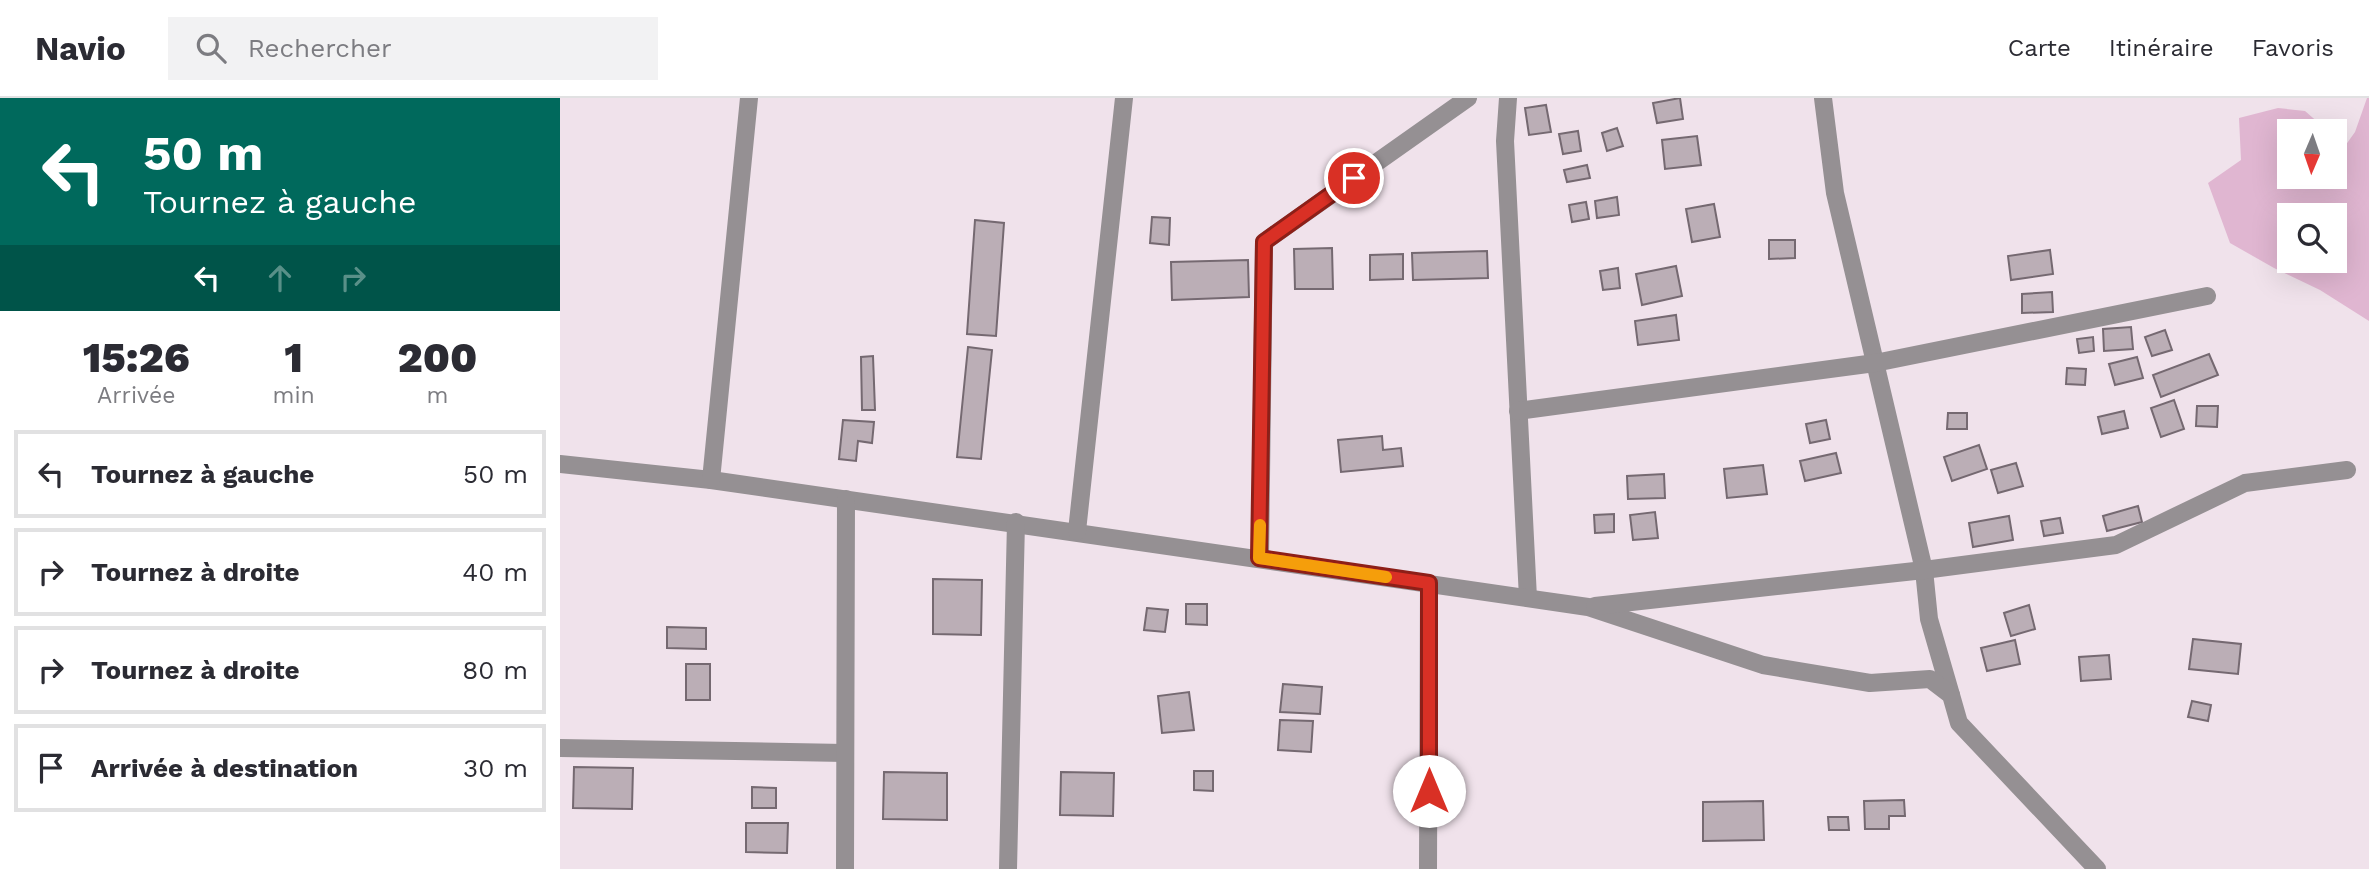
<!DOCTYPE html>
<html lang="fr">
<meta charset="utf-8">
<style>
:root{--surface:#fff;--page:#f2f2f3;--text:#2b2b33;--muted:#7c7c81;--line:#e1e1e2}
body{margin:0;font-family:"Work Sans",sans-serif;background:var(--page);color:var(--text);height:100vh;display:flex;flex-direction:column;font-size:26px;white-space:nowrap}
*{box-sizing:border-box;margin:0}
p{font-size:23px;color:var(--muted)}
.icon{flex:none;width:38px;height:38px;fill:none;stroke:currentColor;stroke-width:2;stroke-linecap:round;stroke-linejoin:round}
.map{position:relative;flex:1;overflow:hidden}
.panel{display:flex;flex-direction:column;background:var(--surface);width:560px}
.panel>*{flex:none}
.banner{background:#00695c;color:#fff;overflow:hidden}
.needle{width:46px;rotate:182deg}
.fabs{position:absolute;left:1717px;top:21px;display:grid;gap:14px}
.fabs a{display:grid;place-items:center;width:70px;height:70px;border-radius:0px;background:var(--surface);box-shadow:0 7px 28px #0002;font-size:35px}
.pin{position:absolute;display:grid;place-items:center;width:60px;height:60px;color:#fff;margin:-30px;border:4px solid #fff;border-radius:50%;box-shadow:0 2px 7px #0007}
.me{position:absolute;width:77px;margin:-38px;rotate:0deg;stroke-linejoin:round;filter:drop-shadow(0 0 5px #0008)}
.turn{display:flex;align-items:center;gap:24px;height:147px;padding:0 28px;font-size:32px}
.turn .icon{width:91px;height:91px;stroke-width:2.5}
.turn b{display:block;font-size:49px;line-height:60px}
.lanes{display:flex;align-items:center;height:66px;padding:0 28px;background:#0003;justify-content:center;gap:35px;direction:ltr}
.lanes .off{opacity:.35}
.eta{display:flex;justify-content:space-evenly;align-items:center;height:119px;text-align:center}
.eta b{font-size:42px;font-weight:800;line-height:49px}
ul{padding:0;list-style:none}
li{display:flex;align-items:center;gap:21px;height:88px;margin:0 14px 10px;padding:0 14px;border:4px solid var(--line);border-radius:0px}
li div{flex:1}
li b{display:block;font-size:26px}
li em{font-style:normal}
header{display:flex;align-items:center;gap:42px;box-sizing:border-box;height:98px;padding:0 35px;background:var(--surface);border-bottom:2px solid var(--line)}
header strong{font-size:33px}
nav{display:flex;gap:38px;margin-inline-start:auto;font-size:24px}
.search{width:490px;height:63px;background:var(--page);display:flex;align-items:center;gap:18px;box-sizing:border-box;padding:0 24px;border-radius:0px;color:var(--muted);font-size:26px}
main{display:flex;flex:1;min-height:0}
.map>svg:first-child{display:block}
.green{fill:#e0b6d1;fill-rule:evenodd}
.building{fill:#bbaeb6;stroke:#756971;stroke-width:2}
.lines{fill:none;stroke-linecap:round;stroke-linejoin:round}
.minor{stroke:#959093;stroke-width:18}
.route-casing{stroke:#8d1f18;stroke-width:18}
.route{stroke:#d93025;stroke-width:12}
.slow{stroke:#f59e0b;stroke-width:12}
</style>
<header>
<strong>Navio</strong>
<div class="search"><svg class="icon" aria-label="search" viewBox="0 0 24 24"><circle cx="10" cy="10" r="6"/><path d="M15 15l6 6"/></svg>Rechercher</div>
<nav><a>Carte</a><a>Itinéraire</a><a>Favoris</a></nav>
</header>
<main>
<section class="panel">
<div class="banner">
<div class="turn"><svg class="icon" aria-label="left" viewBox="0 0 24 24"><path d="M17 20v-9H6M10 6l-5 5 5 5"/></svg><div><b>50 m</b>Tournez à gauche</div></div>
<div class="lanes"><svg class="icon" aria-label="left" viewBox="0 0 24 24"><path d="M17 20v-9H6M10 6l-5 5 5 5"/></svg><svg class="icon off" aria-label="ahead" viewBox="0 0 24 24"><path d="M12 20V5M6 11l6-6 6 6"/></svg><svg class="icon off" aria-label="right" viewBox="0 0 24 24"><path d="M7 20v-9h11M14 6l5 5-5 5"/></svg></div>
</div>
<div class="eta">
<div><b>15:26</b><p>Arrivée</p></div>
<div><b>1</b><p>min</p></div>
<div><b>200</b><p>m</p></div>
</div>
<ul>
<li><svg class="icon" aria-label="left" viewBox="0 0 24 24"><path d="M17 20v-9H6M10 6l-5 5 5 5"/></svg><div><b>Tournez à gauche</b></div><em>50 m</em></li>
<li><svg class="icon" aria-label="right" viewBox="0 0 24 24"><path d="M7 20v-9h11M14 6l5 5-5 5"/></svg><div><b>Tournez à droite</b></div><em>40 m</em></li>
<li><svg class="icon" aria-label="right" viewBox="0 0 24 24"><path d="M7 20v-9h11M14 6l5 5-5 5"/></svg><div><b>Tournez à droite</b></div><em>80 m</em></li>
<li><svg class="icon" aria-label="arrive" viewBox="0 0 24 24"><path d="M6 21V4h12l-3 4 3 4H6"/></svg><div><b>Arrivée à destination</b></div><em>30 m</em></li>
</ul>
</section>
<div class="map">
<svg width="1809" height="771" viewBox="0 0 1809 771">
<rect width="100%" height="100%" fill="#f0e2eb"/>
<path class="green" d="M1807,0H1809V223L1760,192L1714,170L1670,145L1648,85L1681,62L1679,20L1718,10L1745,13L1768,33H1729V79H1774L1775,40L1785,48L1795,34ZM1729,117H1774V163H1729Z"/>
<g class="building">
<polygon points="1120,0 1123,21 1097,25 1093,5"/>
<polygon points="986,7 991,34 969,37 965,10"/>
<polygon points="1057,30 1063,48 1047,53 1042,35"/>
<polygon points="1018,33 1021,53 1003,56 999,36"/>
<polygon points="1137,38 1141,67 1105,71 1102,42"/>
<polygon points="1027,67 1030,80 1007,84 1004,72"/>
<polygon points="1057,99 1059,117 1037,120 1035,103"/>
<polygon points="1026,104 1029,121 1012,124 1009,107"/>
<polygon points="1154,106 1160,139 1132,144 1126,111"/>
<polygon points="592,119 610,120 609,147 590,145"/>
<polygon points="415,122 444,125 436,238 407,236"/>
<polygon points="1209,142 1235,142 1235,160 1209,161"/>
<polygon points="772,150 773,191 735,191 734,151"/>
<polygon points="1490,152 1493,176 1451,182 1448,158"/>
<polygon points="927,153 928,180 853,182 852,155"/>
<polygon points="843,156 843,181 810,182 810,157"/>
<polygon points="688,162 689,199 612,202 611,164"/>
<polygon points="1116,168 1122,198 1082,207 1076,176"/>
<polygon points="1058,170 1060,190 1043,192 1040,173"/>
<polygon points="1492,194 1493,214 1462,215 1462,196"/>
<polygon points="1116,217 1119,242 1078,247 1075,223"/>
<polygon points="1571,229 1573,251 1544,253 1543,231"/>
<polygon points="1605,232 1612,252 1592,258 1585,239"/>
<polygon points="1533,239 1534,253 1519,255 1517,241"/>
<polygon points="408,249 432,252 421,361 397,359"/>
<polygon points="1649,256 1658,277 1601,299 1593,277"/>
<polygon points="313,258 315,312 302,312 301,259"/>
<polygon points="1577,259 1583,280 1555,287 1549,266"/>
<polygon points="1507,270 1526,271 1525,287 1506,286"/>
<polygon points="1614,302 1624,331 1601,339 1591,310"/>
<polygon points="1637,308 1658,308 1657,329 1636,328"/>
<polygon points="1564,313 1568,330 1542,336 1538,319"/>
<polygon points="1388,315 1407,315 1407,331 1387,331"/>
<polygon points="283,322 314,324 312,345 298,343 296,363 279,361"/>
<polygon points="1266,322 1270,341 1250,345 1246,326"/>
<polygon points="822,338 823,352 841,350 843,368 781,374 778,342"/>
<polygon points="1419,347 1427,371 1392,383 1384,359"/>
<polygon points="1276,355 1281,375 1245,383 1240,363"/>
<polygon points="1456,365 1463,388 1438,395 1431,372"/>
<polygon points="1203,367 1207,396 1167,400 1164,371"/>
<polygon points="1104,376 1105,400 1068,401 1067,378"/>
<polygon points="1578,408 1582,424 1547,433 1543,418"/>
<polygon points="1095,414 1098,440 1073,442 1070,417"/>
<polygon points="1054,416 1054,434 1035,435 1034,417"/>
<polygon points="1449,418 1453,442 1413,449 1409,425"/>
<polygon points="1500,420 1503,435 1484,438 1481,423"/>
<polygon points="373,481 422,482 421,537 373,536"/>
<polygon points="626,506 647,506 647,527 626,526"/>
<polygon points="1469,507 1475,531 1451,538 1444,515"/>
<polygon points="587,510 608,512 605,534 584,532"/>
<polygon points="107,529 146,530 146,551 107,550"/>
<polygon points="1633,541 1681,546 1678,576 1629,571"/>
<polygon points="1455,542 1460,566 1427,573 1421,550"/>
<polygon points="1549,557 1551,581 1521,583 1519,559"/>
<rect x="126" y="566" width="24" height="36"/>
<polygon points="723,586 762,589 760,616 720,614"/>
<polygon points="629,594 634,632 602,635 598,598"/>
<polygon points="1632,603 1651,607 1648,623 1628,619"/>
<polygon points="720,622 753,623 751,654 718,652"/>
<polygon points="14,669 73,670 72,711 13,710"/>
<polygon points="634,673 653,673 653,693 634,692"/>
<polygon points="324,674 387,675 387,722 323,721"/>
<polygon points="501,674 554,675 553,718 500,717"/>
<polygon points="192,689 216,690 216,710 192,710"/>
<polygon points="1344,702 1345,718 1329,718 1329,731 1305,731 1304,703"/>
<polygon points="1203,703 1204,742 1143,743 1143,704"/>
<polygon points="1268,719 1288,719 1289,732 1269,732"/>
<polygon points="186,725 228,725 227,755 186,754"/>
</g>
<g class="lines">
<g class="minor">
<polyline points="948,0 945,43 968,500"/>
<polyline points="1263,0 1275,95 1364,472 1369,521 1391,597"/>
<polyline points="958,313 1315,265 1647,198"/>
<polyline points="0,366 151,382 1028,509 1203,567 1310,585 1370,581 1391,597 1399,625 1537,771"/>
<polyline points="151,382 189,0"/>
<polyline points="517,433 564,0"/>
<polyline points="700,460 704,144 908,0"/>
<polyline points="1035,508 1364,472 1556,447 1685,385 1787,372"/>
<polyline points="0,650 285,655"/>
<polyline points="285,771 286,401"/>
<polyline points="448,771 456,424"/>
<polyline points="868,771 869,485"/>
</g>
</g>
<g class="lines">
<defs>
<polyline id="route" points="794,80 704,144 699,460 869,485 869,693"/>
</defs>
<use href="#route" class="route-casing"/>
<use href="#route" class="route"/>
<polyline class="slow" points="700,427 699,460 826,479"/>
</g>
</svg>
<div class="fabs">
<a><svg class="needle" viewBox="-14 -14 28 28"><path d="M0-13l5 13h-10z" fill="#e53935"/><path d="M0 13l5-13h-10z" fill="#7c7c81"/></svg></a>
<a><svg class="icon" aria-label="search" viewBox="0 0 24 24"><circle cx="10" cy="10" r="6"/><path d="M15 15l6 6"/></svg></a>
</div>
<div class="pin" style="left:794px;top:80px;background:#d93025"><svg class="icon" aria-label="arrive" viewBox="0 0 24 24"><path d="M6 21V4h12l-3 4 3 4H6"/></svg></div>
<svg class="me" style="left:869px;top:693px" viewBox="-20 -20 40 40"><circle r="19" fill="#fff"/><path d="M0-13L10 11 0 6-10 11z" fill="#d93025"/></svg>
</div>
</main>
